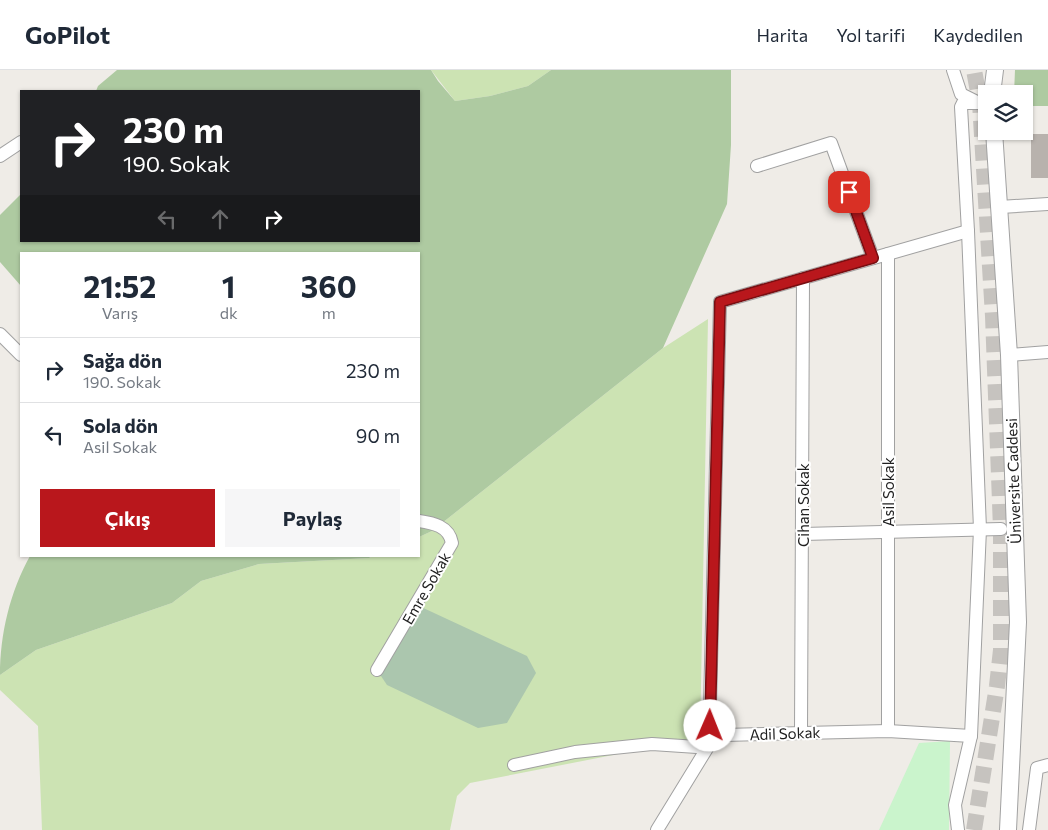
<!DOCTYPE html>
<html lang="tr">
<meta charset="utf-8">
<style>
:root{--surface:#fff;--page:#f6f6f7;--text:#1f2937;--muted:#747a83;--line:#e0e1e3;--accent:#b9171c}
body{margin:0;font-family:Commissioner,sans-serif;background:var(--page);color:var(--text);height:100vh;display:flex;flex-direction:column;font-size:19px;white-space:nowrap}
*{box-sizing:border-box;margin:0}
p{font-size:16px;color:var(--muted)}
.icon{flex:none;width:28px;height:28px;fill:none;stroke:currentColor;stroke-width:2;stroke-linecap:round;stroke-linejoin:round}
.map{position:relative;flex:1;overflow:hidden}
.details{position:absolute;left:20px;top:182px;width:400px;height:305px;display:flex;flex-direction:column;background:var(--surface);border-radius:0px;box-shadow:0 1px 4px #0004}
.details>*{flex:none}
.hud{position:absolute;left:20px;top:20px;width:400px;height:152px;border-radius:0px;box-shadow:0 1px 4px #0004;background:#202124;color:#fff;overflow:hidden}
.fabs{position:absolute;left:978px;top:15px;display:grid;gap:10px}
.fabs a{display:grid;place-items:center;width:55px;height:55px;border-radius:0px;background:var(--surface);box-shadow:0 1px 4px #0004;font-size:25px}
.pin{position:absolute;display:grid;place-items:center;width:42px;height:42px;color:#fff;margin:-21px;border-radius:10px;box-shadow:0 2px 8px #0006}
.me{position:absolute;width:55px;margin:-28px;rotate:1deg;stroke-linejoin:round;filter:drop-shadow(0 0 4px #0008)}
.turn{display:flex;align-items:center;gap:18px;height:105px;padding:0 20px;font-size:22px}
.turn .icon{width:65px;height:65px;stroke-width:2.5}
.turn b{display:block;font-size:35px;line-height:42px}
.lanes{display:flex;align-items:center;height:48px;padding:0 20px;background:#0003;justify-content:center;gap:25px;direction:ltr}
.lanes .off{opacity:.35}
.eta{display:flex;justify-content:space-evenly;align-items:center;height:85px;text-align:center}
.eta b{font-size:30px;font-weight:700;line-height:35px}
.action{display:flex;gap:10px;margin-top:auto;padding:10px 20px}
.action a{flex:1;height:58px;border-radius:0px;background:var(--accent);color:#fff;font-size:20px;font-weight:700;line-height:58px;text-align:center}
.action a+a{background:var(--page);color:var(--text)}
ul{padding:0;list-style:none}
li{display:flex;align-items:center;gap:15px;height:65px;padding:0 20px;border-top:1px solid var(--line)}
li div{flex:1}
li b{display:block;font-size:19px}
li em{font-style:normal}
header{display:flex;align-items:center;gap:30px;box-sizing:border-box;height:70px;padding:0 25px;background:var(--surface);border-bottom:1px solid var(--line)}
header strong{font-size:24px}
nav{display:flex;gap:28px;margin-inline-start:auto;font-size:18px}
.map>svg:first-child{display:block}
.grass{fill:#cce3b3}
.forest{fill:#aecaa1}
.cemetery{fill:#abc6ae}
.park{fill:#caf4cc}
.building{fill:#b8b2ad}
.lines{fill:none;stroke-linecap:round;stroke-linejoin:round}
.tertiary-tunnel{stroke:#c6c3bf;stroke-width:16;stroke-dasharray:16 8;stroke-linecap:butt}
.minor-casing{stroke:#a1a1a1;stroke-width:14}
.tertiary-casing{stroke:#a1a1a1;stroke-width:18}
.minor{stroke:#fff;stroke-width:12}
.tertiary{stroke:#fff;stroke-width:16}
.route-casing{stroke:#780f12;stroke-width:12}
.route{stroke:#b9171c;stroke-width:9}
.labels{text-anchor:middle;dominant-baseline:central;stroke-width:4;stroke-linejoin:round;paint-order:stroke}
.street-label{font-size:15px;fill:#202020;stroke:#fff}
</style>
<header>
<strong>GoPilot</strong>
<nav><a>Harita</a><a>Yol tarifi</a><a>Kaydedilen</a></nav>
</header>
<div class="map">
<svg width="1048" height="760" viewBox="0 0 1048 760">
<rect width="100%" height="100%" fill="#efece7"/>
<g class="grass">
<polygon points="431,0 551,0 528,16 490,26 455,31"/>
<polygon points="708,249 700,668 470,713 457,726 450,760 42,760 38,656 0,620 0,605 36,580 172,533 201,511 259,494 369,488 374,486 419,486 419,467 432,461 663,278"/>
</g>
<g class="forest">
<polygon points="117,0 431,0 438,11 455,31 490,26 528,16 551,0 731,0 731,75 727,134 663,278 432,461 419,467 419,184 21,184 21,216 0,192 0,145 21,124 21,171 419,171 419,21 96,21 98,16"/>
<polygon points="1015,0 1048,0 1048,36 1024,36 1024,24 1014,24"/>
<path d="M30,486H373L369,488L259,494L201,511L172,533L36,580L0,605C0,564 10,522 30,486Z"/>
</g>
<polygon class="cemetery" points="419,536 527,586 536,603 507,653 478,658 387,615 377,600"/>
<polygon class="park" points="950,671 949,760 879,760 919,673"/>
<rect class="building" x="1031" y="64" width="17" height="44"/>
<g class="lines">
<polyline class="tertiary-tunnel" points="974,760 997,616 1001,580 1001,459 993,246 980,33 974,0"/>
<defs>
<g id="minor">
<polyline points="953,0 961,24 977,32"/>
<polyline points="0,86 21,72"/>
<polyline points="757,96 831,73 873,188"/>
<polyline points="1000,137 1048,134"/>
<polyline points="0,264 21,285"/>
<polyline points="1009,285 1048,282"/>
<polyline points="803,464 1001,459"/>
<path d="M377,600L452,473C449,456 433,453 419,451"/>
<polyline points="888,661 888,184"/>
<polyline points="801,662 803,208"/>
<polyline points="514,695 575,682 652,674 697,677 709,675 723,665 888,661 971,666"/>
<polyline points="657,760 709,675 720,232 968,161"/>
<polyline points="958,760 955,735 971,666 980,459 968,161 961,37 963,33 980,33"/>
<polyline points="1029,760 1037,698 1048,695"/>
</g>
<g id="tertiary">
<polyline points="992,24 995,0"/>
<polyline points="994,61 1009,285 1018,552 1008,760"/>
</g>
</defs>
<use href="#minor" class="minor-casing"/>
<use href="#tertiary" class="tertiary-casing"/>
<use href="#minor" class="minor"/>
<use href="#tertiary" class="tertiary"/>
</g>
<g class="lines">
<defs>
<polyline id="route" points="710,656 720,232 873,188 849,122"/>
</defs>
<use href="#route" class="route-casing"/>
<use href="#route" class="route"/>
</g>
<g class="labels">
<g class="street-label">
<text transform="translate(1013 411) rotate(-92)">Üniversite Caddesi</text>
<text transform="translate(888 422) rotate(-90)">Asil Sokak</text>
<text transform="translate(803 435) rotate(-90)">Cihan Sokak</text>
<text transform="translate(426 518) rotate(-60)">Emre Sokak</text>
<text transform="translate(785 663) rotate(-2)">Adil Sokak</text>
</g>
</g>
</svg>
<div class="fabs">
<a><svg class="icon" aria-label="layers" viewBox="0 0 24 24"><path d="M12 4l9 5-9 5-9-5zM3 14l9 5 9-5"/></svg></a>
</div>
<div class="pin" style="left:849px;top:122px;background:#d93025"><svg class="icon" aria-label="arrive" viewBox="0 0 24 24"><path d="M6 21V4h12l-3 4 3 4H6"/></svg></div>
<svg class="me" style="left:710px;top:656px" viewBox="-20 -20 40 40"><circle r="19" fill="#fff"/><path d="M0-13L10 11 0 6-10 11z" fill="#b9171c"/></svg>
<div class="hud">
<div class="turn"><svg class="icon" aria-label="right" viewBox="0 0 24 24"><path d="M7 20v-9h11M14 6l5 5-5 5"/></svg><div><b>230 m</b>190. Sokak</div></div>
<div class="lanes"><svg class="icon off" aria-label="left" viewBox="0 0 24 24"><path d="M17 20v-9H6M10 6l-5 5 5 5"/></svg><svg class="icon off" aria-label="ahead" viewBox="0 0 24 24"><path d="M12 20V5M6 11l6-6 6 6"/></svg><svg class="icon" aria-label="right" viewBox="0 0 24 24"><path d="M7 20v-9h11M14 6l5 5-5 5"/></svg></div>
</div>
<section class="details">
<div class="eta">
<div><b>21:52</b><p>Varış</p></div>
<div><b>1</b><p>dk</p></div>
<div><b>360</b><p>m</p></div>
</div>
<ul>
<li><svg class="icon" aria-label="right" viewBox="0 0 24 24"><path d="M7 20v-9h11M14 6l5 5-5 5"/></svg><div><b>Sağa dön</b><p>190. Sokak</p></div><em>230 m</em></li>
<li><svg class="icon" aria-label="left" viewBox="0 0 24 24"><path d="M17 20v-9H6M10 6l-5 5 5 5"/></svg><div><b>Sola dön</b><p>Asil Sokak</p></div><em>90 m</em></li>
</ul>
<div class="action"><a>Çıkış</a><a>Paylaş</a></div>
</section>
</div>
